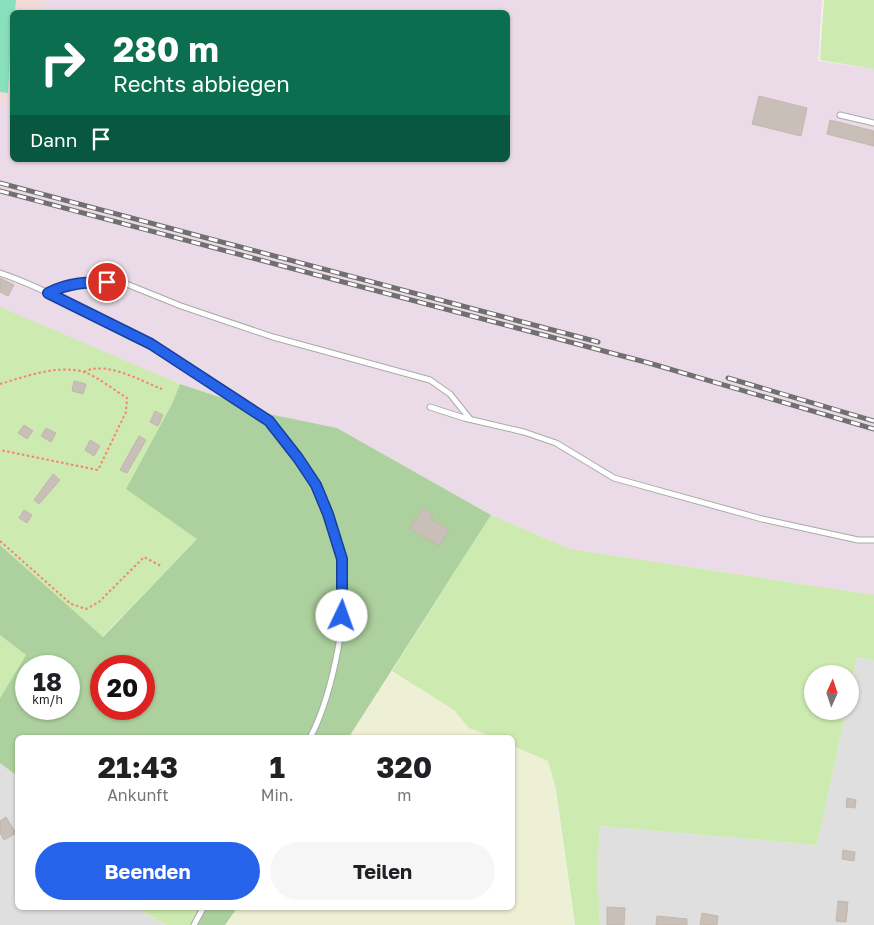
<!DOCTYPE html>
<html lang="de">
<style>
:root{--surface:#fff;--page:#f6f6f6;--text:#202124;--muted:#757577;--accent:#2563eb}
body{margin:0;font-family:"Golos Text",sans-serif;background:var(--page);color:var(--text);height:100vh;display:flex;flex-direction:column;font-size:19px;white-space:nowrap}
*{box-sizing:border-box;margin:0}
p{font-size:16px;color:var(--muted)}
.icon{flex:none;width:28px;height:28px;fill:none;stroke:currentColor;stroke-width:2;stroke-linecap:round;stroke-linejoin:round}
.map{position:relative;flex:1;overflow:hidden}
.side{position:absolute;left:15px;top:735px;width:500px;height:175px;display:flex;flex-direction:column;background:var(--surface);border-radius:8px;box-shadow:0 1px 4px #0004}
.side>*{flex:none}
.hud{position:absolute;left:10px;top:10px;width:500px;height:152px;border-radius:8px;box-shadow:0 1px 4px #0004;background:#0b6e4f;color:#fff;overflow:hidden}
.needle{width:32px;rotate:3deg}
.controls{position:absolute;left:804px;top:665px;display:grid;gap:10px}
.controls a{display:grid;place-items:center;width:55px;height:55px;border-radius:50%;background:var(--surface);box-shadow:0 1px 4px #0004;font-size:25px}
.speed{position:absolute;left:15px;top:655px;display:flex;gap:10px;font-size:25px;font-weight:700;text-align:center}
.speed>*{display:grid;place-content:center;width:65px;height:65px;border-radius:50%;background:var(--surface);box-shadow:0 1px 4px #0004;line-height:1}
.speed small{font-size:12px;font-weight:400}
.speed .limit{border:8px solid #d22;background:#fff;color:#111}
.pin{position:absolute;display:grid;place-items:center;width:42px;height:42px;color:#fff;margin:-21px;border:2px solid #fff;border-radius:50%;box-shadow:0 1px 5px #0007}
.me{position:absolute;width:55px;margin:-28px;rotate:3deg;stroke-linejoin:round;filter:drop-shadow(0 0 4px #0008)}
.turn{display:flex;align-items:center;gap:18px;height:105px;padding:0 20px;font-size:22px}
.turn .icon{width:65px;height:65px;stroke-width:2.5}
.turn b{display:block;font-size:35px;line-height:42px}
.then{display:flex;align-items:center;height:48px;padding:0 20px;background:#0003;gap:10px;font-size:19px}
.eta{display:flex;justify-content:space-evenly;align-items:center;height:85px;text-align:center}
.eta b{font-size:30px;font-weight:700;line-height:35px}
.button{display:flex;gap:10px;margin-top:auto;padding:10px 20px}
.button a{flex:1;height:58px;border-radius:30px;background:var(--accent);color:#fff;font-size:20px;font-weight:700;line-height:58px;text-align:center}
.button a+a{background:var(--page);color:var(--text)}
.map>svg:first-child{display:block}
.residential{fill:#e0dfdf}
.commercial{fill:#f2dad9}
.industrial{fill:#ebdbe8}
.farmland{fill:#eef0d5}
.grass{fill:#cdebb0}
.forest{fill:#add19e;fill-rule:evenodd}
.pitch{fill:#88e0be}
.building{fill:#c7bfb8;stroke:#c4b6ab}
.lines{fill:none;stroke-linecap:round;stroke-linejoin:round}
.service-casing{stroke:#a9a9a9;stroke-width:7}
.path{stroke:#fa8072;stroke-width:2;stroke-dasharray:2.5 2.5;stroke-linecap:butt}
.service{stroke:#fff;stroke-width:5}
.rail-casing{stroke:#707070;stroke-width:5}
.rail{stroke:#fff;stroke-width:3;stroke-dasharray:9;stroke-linecap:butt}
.route-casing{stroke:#184099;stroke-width:12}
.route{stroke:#2563eb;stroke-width:9}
</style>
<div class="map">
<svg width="874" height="925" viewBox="0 0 874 925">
<rect width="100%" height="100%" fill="#f2efe9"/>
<g class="residential">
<polygon points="857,657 874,661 874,925 600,925 597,870 600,826 817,845 846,711 850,711 850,691"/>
<polygon points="0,763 17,776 18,908 137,908 165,925 0,925"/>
</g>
<polygon class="commercial" points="0,0 46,0 42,12 12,12 12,103 0,104"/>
<polygon class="industrial" points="46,0 822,0 818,61 874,69 874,595 570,549 491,515 337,428 274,415 180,384 0,308 0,104 12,101 12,160 508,160 508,12 42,12"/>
<g class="farmland">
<polygon points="392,671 454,710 469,728 493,737 349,738"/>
<polygon points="513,746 548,761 555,790 574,925 225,925 237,908 512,908"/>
</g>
<g class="grass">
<polygon points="824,0 874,0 874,69 820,60"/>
<polygon points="0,307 180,384 172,404 198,538 102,637 0,545"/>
<polygon points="491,515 570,549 874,595 874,661 857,657 850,691 850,674 812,674 812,711 846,711 817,845 600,826 597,870 600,925 575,925 556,790 548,761 513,746 512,738 493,737 469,728 454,710 392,671"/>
<polygon points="0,635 26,655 0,698"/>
<polygon points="137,908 204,908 194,925 166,925"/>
</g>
<g class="forest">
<path d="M180,384L274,415L337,428L491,515L349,737L18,738L17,776L0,763V698L26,655L0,635V545L103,637L197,539L126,489L172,404ZM26,666H69V709H26ZM101,666H144V709H101Z"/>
<polygon points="204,908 237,908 225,925 194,925"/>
</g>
<polygon class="pitch" points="0,0 16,0 15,12 12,12 8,93 0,92"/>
<g class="building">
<polygon points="759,96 807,108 801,136 752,124"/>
<polygon points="830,120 874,131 874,146 827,134"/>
<polygon points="0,278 14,285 8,296 0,292"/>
<polygon points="74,381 86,384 83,394 72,391"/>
<polygon points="155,411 163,415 158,426 150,422"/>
<polygon points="24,425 33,431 27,439 18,433"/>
<polygon points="46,428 56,433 51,442 41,436"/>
<polygon points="139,436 146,440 127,473 120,470"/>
<polygon points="90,440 100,446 94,456 85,450"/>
<polygon points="53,474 60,480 39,504 34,500"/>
<polygon points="423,508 433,515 430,518 449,530 439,546 409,528"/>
<polygon points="24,510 32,515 27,523 19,518"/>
<polygon points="847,798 856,800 855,808 846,807"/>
<polygon points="6,817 16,833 4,840 0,833 0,821"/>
<polygon points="843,850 855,852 854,861 842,859"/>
<polygon points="838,901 848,902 846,922 836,921"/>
<polygon points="607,907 625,908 624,925 607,925"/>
<polygon points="702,913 718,916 717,925 700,925"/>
<polygon points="657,916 687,919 687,925 656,925"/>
</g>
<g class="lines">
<defs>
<g id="service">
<polyline points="840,115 874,123"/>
<path d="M0,273C30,283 58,297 86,312C134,336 181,362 226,392C240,402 259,410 270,422C305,459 330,508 341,558C352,604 332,696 310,738"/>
<polyline points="49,293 62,286 80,283 124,283 181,306 273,337 430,380 450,394 470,419"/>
<polyline points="430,407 464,418 524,432 556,443 614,478 762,519 858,540 874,540"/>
<polyline points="194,925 203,908"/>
</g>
</defs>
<use href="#service" class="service-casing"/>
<g class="path">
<path d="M84,372C105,360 141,381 162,389"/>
<path d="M0,384C24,377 58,364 84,372C98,377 114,390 127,398L126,412L98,470L0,450"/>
<polyline points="0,541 71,604 86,609 99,602 144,557 161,566"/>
</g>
<use href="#service" class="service"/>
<defs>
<g id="rail">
<polyline points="0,183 598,342"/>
<polyline points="0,191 649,363 874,429"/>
<polyline points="728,378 874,421"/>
</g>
</defs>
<use href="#rail" class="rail-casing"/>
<use href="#rail" class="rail"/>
</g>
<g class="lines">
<defs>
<path id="route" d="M107,282C86,282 68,283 48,293L151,344L269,421L298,458L316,485L328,514L342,559V616"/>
</defs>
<use href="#route" class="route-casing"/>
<use href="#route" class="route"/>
</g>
</svg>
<div class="controls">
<a><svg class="needle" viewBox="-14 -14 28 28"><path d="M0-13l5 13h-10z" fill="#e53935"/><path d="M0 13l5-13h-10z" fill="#757577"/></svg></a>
</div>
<div class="speed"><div>18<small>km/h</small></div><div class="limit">20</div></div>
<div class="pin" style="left:107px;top:282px;background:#d93025"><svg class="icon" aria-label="arrive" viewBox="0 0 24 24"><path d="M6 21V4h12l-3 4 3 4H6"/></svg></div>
<svg class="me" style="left:342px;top:616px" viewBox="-20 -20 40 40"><circle r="19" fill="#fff"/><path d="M0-13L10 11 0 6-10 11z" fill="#2563eb"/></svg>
<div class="hud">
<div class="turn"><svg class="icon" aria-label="right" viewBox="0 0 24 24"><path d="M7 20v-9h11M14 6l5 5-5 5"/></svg><div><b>280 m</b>Rechts abbiegen</div></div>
<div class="then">Dann<svg class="icon" aria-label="arrive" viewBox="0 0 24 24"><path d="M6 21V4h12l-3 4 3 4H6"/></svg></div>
</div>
<section class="side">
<div class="eta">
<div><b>21:43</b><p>Ankunft</p></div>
<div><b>1</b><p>Min.</p></div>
<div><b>320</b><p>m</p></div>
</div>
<div class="button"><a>Beenden</a><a>Teilen</a></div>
</section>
</div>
